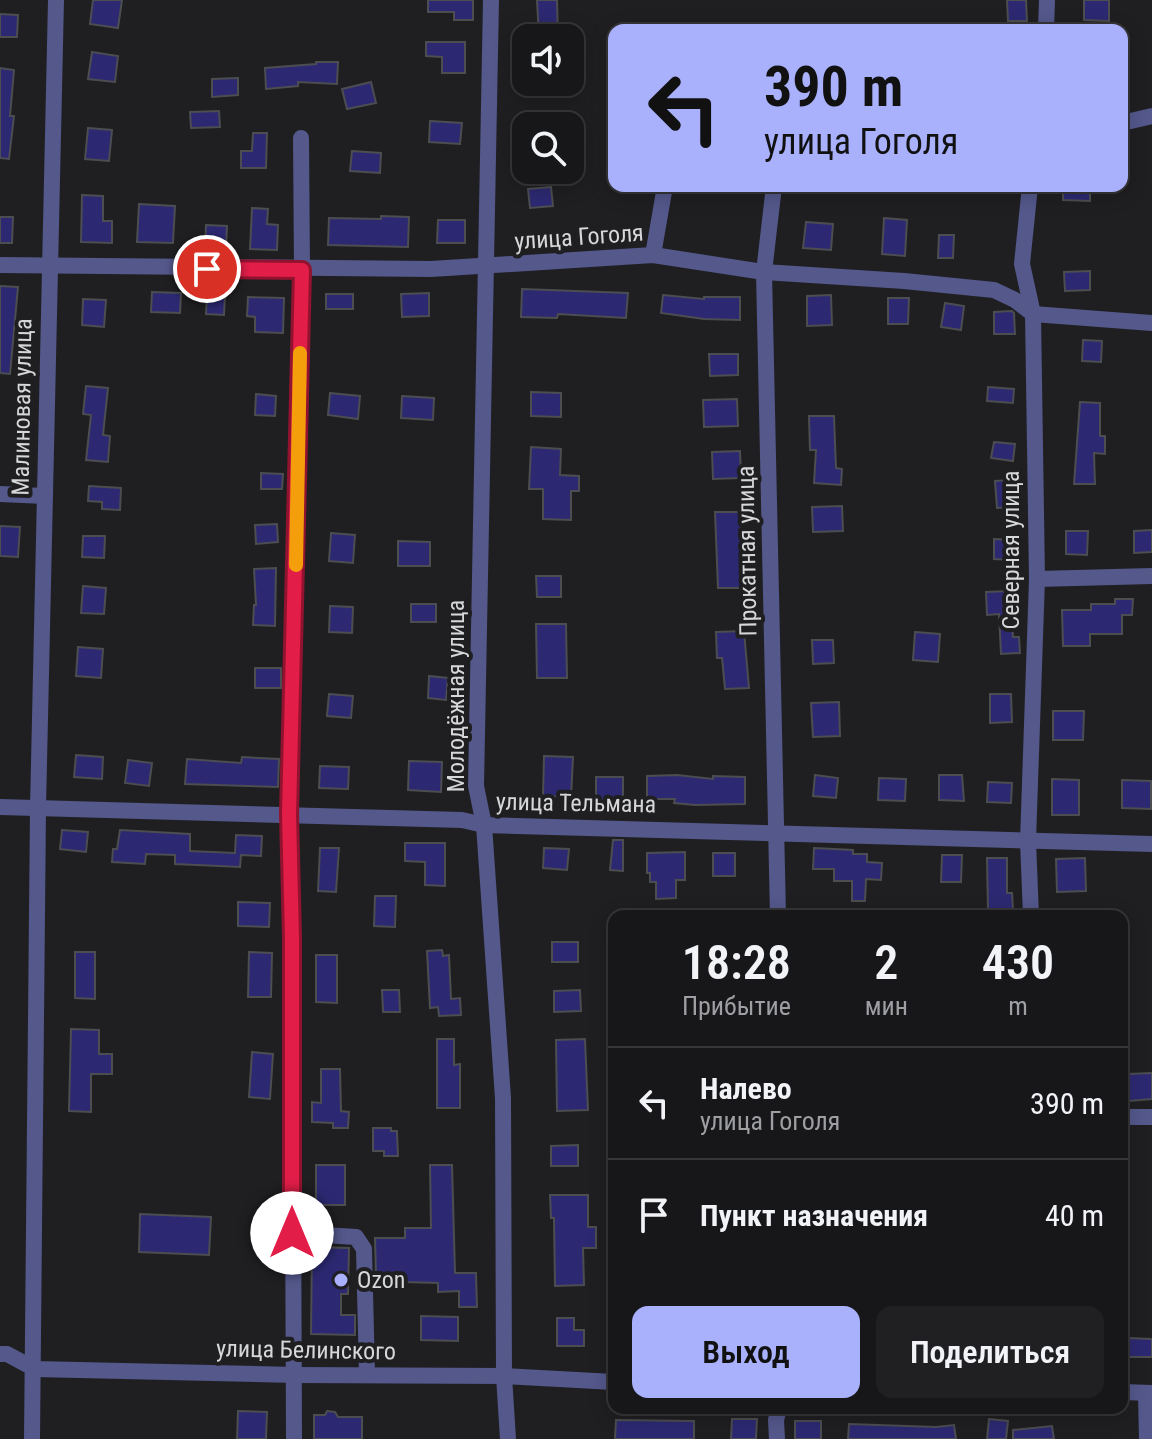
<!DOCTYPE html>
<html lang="ru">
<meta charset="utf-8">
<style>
:root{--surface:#17171a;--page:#202023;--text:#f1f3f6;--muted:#9e9fa2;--line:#363639;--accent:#a9b0fc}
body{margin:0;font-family:"Roboto Condensed",sans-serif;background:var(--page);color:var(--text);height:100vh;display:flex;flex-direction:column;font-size:30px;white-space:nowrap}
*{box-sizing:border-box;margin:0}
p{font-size:26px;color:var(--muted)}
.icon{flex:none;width:44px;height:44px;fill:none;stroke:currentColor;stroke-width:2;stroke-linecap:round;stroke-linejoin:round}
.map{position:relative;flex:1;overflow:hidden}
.panel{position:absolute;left:608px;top:910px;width:520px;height:504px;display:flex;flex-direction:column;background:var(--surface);border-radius:16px;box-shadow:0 4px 20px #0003,0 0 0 2px var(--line)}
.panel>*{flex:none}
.hud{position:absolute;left:608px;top:24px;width:520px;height:168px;border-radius:16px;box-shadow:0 4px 20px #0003,0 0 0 2px var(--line);background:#a9b0fc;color:#111;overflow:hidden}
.buttons{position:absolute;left:512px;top:24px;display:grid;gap:16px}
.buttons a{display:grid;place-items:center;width:72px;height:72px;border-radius:16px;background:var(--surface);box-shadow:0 4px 20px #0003,0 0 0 2px var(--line);font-size:40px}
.pin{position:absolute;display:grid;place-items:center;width:68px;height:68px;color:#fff;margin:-34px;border:4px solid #fff;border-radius:50%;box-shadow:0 2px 8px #0007}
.me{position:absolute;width:88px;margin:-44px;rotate:0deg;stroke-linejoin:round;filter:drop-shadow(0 0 6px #0008)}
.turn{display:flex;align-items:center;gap:28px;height:168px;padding:0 24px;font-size:36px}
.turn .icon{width:104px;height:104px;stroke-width:2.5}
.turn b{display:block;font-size:56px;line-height:68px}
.eta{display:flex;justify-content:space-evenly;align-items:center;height:136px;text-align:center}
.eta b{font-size:48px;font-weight:600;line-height:56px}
.action{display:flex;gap:16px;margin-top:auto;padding:16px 24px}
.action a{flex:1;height:92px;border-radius:16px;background:var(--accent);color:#111;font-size:32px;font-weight:600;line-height:92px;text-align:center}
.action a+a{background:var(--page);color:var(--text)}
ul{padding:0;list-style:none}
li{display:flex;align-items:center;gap:24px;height:112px;padding:0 24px;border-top:2px solid var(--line)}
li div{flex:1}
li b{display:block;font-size:30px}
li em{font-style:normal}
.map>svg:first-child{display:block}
.building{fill:#2c2972;stroke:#4c4d50;stroke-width:2}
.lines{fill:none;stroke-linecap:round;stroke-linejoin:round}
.minor{stroke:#54588b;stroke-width:16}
.route-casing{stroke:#92132f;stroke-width:20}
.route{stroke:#e11d48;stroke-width:14}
.slow{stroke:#f59e0b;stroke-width:14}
.poi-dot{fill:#a9b0fc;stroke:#1f1f22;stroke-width:3}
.labels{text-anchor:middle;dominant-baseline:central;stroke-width:8;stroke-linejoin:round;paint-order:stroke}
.street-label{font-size:24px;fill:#d6d7d9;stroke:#1f1f22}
.poi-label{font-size:24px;fill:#d6d7d9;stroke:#1f1f22;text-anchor:start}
</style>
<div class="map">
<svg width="1152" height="1439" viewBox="0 0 1152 1439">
<rect width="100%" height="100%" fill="#1f1f22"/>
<g class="building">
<polygon points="93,0 122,0 118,28 90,24"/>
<polygon points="428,0 473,0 473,20 454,20 454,12 428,12"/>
<polygon points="537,0 557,0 558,38 539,38"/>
<polygon points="1007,0 1026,0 1027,21 1008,21"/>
<polygon points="1084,0 1109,0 1109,21 1084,20"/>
<polygon points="0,14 18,15 17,37 0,37"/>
<polygon points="426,42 465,42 465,73 442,73 442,57 426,56"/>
<polygon points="92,52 118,56 115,82 88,79"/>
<polygon points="316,62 338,62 337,84 298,82 298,86 266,89 265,68 316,64"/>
<polygon points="0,68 14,70 10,116 14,116 9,159 0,158"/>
<polygon points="238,78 238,95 212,97 212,79"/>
<polygon points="371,82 376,103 347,109 342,89"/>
<polygon points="219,111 220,127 191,128 190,112"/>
<polygon points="430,121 462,123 460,144 429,142"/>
<polygon points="88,128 112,130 109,161 85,159"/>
<polygon points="253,133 267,133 266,168 241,168 241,151 252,151"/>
<polygon points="352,151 381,153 380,173 350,171"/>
<polygon points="1063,186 1090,186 1090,201 1063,200"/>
<polygon points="551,187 553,206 530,208 528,189"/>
<polygon points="82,195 103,196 103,221 112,221 112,243 81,242"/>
<polygon points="139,204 175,206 173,243 137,242"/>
<polygon points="252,208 268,209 267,224 278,225 277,250 250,249"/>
<polygon points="381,216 409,217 408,247 328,245 329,218 381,219"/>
<polygon points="0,217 13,217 12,243 0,243"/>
<polygon points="884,218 907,220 905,256 882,254"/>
<polygon points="438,220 465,220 465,243 437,243"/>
<polygon points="806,222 833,224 831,250 803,248"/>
<polygon points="206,225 227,226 226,248 205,247"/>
<polygon points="939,235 954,235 953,258 938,258"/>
<polygon points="1090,271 1090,290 1065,291 1064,272"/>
<polygon points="0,286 18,287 10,374 0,373"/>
<polygon points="522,289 628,293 626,318 558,314 557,318 521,317"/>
<polygon points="152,292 181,293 180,313 151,312"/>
<polygon points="429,293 429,316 402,317 401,294"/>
<polygon points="207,294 225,295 224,315 206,314"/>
<rect x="326" y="294" width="27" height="15"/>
<polygon points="663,295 704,299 704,297 740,297 740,320 704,319 661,313"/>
<polygon points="831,295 832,325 807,326 807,296"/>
<polygon points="248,297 284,298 283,333 255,332 255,317 247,316"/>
<polygon points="888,298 909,298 908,324 888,324"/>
<polygon points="83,299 106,300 104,327 82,325"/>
<polygon points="945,303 964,306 961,330 941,327"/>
<polygon points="1012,311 1014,313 1015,334 994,334 994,312"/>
<polygon points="1083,340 1102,341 1101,362 1082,361"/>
<polygon points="709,354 738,354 738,375 710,376"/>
<polygon points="86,386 108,388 103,435 110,436 108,462 86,460 91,415 83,414"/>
<polygon points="988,387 1014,389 1013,403 987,401"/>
<polygon points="531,392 561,393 561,417 531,416"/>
<polygon points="330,393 360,396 358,419 328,415"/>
<polygon points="256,394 276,396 275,416 255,415"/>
<polygon points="402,396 434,398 433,420 401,418"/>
<polygon points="737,399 738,426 704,427 703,400"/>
<polygon points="1080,402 1100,403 1100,436 1105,436 1105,454 1094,453 1095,484 1074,484"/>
<polygon points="809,416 834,416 836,468 842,469 841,485 814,483 816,450 810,450"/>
<polygon points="994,442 1015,444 1013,461 991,458"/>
<polygon points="531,447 561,449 560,475 579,476 579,491 571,491 571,520 543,519 543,489 529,489"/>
<polygon points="740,451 741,478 713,479 712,452"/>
<polygon points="261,473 283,474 282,489 261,489"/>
<polygon points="1011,480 1012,507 997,508 995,481"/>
<polygon points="89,486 121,488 120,510 102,509 102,502 88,501"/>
<polygon points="842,506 843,531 813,532 812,507"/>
<polygon points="715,512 742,512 742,566 751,566 751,588 718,588"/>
<polygon points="277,524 278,542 256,544 255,525"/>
<polygon points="0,526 20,527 18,557 0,556"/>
<polygon points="1152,530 1152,552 1134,553 1134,531"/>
<polygon points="1066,531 1088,531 1087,555 1066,554"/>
<polygon points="331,533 355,535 353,563 329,561"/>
<polygon points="83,536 105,536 104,558 82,557"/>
<polygon points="994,539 1012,540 1011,560 994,559"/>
<polygon points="398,541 430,542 430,566 398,566"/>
<polygon points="276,568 275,626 253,625 254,605 256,605 254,569"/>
<polygon points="536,576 561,576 561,597 537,597"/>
<polygon points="83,586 106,588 104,614 81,613"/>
<polygon points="1010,591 1013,637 1019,637 1020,653 1001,654 999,614 987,615 986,592"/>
<polygon points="1115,599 1133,599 1132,615 1122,615 1122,634 1090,634 1090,646 1063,646 1062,610 1091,610 1091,604 1115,604"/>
<rect x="411" y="604" width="25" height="18"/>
<polygon points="330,606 353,607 352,633 329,632"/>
<polygon points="536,624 566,624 567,678 537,678"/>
<polygon points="744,631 749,688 725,689 722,658 717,658 716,632"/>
<polygon points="915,632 940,634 938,662 913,660"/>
<polygon points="812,640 833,640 834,663 813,664"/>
<polygon points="78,647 103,649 101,678 76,676"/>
<rect x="255" y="668" width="26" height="20"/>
<polygon points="429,676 448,678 446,700 428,698"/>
<polygon points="329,694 353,696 351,718 327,716"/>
<polygon points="990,694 1011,694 1012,722 990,723"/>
<polygon points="839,702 840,736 813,737 811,703"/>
<polygon points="1053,711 1084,711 1083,740 1053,740"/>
<polygon points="76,755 103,757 102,779 74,777"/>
<polygon points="544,756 573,757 571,797 543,796"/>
<polygon points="242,757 279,759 278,787 185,784 187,759 241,763"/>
<polygon points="128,760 152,763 149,786 125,783"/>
<polygon points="409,761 442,762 441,792 408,790"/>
<polygon points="320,766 349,767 348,789 319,788"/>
<polygon points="677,775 713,779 713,776 745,777 745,804 695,805 674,803 675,799 647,799 647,776"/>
<polygon points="815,775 838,778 836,798 813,796"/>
<polygon points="939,775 962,775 964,801 939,800"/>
<rect x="596" y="777" width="27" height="23"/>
<polygon points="879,778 906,779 905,801 878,800"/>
<polygon points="1052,779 1079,780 1079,815 1052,815"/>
<polygon points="1122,780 1151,781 1151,809 1122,808"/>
<polygon points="988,782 1012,783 1011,803 987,802"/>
<polygon points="62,830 88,832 86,852 60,849"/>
<polygon points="120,830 190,834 190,851 235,853 236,835 262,836 261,856 241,855 240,867 175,864 175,855 146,854 145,864 112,862 113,849 117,849"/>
<polygon points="613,840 623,840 623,871 610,870"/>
<polygon points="405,843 445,843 445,886 425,885 425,862 405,861"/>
<polygon points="320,848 339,848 336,892 318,891"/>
<polygon points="544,848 569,849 567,870 543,868"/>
<polygon points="814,848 853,850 853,854 867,854 867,862 882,863 881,880 866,879 865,901 852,901 852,881 834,881 834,869 813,869"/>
<polygon points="685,852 685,880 676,880 676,898 656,899 656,882 650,882 650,873 647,873 647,853"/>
<rect x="713" y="853" width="22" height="23"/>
<polygon points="942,855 962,855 961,882 941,882"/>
<polygon points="987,858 1007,858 1007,893 1012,893 1013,909 988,910"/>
<polygon points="1085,858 1086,891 1057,892 1056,859"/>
<polygon points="375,896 396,896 395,927 374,926"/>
<polygon points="238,902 270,903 269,927 238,926"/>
<rect x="552" y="942" width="26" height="20"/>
<polygon points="442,950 443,956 449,955 451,999 460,998 461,1015 439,1016 438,1007 430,1008 427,951"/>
<polygon points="75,952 95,952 95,999 75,998"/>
<polygon points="249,952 272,953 271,997 248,997"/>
<polygon points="316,955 337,955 337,1003 316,1002"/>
<polygon points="382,990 399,990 400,1012 383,1012"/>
<polygon points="580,990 581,1011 554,1012 554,991"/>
<polygon points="71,1029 99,1030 99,1054 112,1054 112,1074 91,1074 91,1112 69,1111"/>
<polygon points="437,1039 454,1039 454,1065 460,1064 460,1108 437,1108"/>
<polygon points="585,1039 588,1110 557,1111 556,1040"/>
<polygon points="252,1052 273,1054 270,1099 249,1097"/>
<polygon points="321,1069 340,1069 341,1111 349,1112 348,1128 333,1128 333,1123 312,1122 312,1102 321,1103"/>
<polygon points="1152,1073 1152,1099 1129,1101 1127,1074"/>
<polygon points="373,1128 391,1128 391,1131 397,1131 398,1156 384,1156 384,1151 373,1151"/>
<polygon points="578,1145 578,1166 551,1166 551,1146"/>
<rect x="316" y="1165" width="29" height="40"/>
<polygon points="430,1165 452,1165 455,1273 476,1273 477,1307 459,1307 459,1291 438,1292 438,1283 405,1282 405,1277 376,1276 375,1238 405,1238 405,1228 431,1228"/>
<polygon points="550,1195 588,1195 588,1227 596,1227 596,1248 583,1248 584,1285 555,1286 554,1218 551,1218"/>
<polygon points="140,1214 211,1217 209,1255 139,1252"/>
<polygon points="312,1247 349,1248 348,1294 341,1294 341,1315 355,1315 355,1335 311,1334"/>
<polygon points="421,1316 458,1317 458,1341 421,1340"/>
<polygon points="557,1318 574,1318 574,1330 584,1330 584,1346 557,1346"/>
<polygon points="1128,1338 1152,1339 1152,1357 1128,1357"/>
<polygon points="238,1411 267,1412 266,1439 237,1439"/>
<polygon points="327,1411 335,1412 338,1417 362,1417 362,1439 314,1439 314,1415 325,1415"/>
<polygon points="732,1419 757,1419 756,1439 731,1439"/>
<polygon points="989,1419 1008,1421 1006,1439 987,1439"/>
<polygon points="616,1420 694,1421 694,1439 615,1439"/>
<rect x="795" y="1421" width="26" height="18"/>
<polygon points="849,1424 936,1427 954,1425 956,1439 848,1439"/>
<polygon points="1052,1426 1054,1439 1013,1439 1013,1430"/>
</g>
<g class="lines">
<g class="minor">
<polyline points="491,0 476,786 484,825 503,1098 504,1376 508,1439"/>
<polyline points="1046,30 1047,0"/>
<polyline points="1122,123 1152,116"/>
<polyline points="774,186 764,272 778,916"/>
<polyline points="1030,186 1022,264 1033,314 1037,579 1028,841 1031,916"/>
<polyline points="653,255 665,186"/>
<polyline points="0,265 431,269 653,255 764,272 904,281 994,290 1015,300 1033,314 1152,323"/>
<polyline points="0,494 45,496"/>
<polyline points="1037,579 1152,576"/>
<polyline points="0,807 462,820 484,825 1152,844"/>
<polyline points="1122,1117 1152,1117"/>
<polyline points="292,1233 356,1237 364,1249 367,1375"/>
<polyline points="0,1354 7,1354 35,1369 296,1375 504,1376 614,1382"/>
<polyline points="1122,1392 1152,1393"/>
<polyline points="1146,1393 1147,1439"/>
<polyline points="32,1439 38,808 56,0"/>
<polyline points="294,1439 292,938 289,814 302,270 301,138"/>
<polyline points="777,1439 776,1420 779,1408"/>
</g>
</g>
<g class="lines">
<defs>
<polyline id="route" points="207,269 302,270 289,814 292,938 292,1233"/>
</defs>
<use href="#route" class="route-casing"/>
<use href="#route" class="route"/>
<polyline class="slow" points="296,565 300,353"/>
</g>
<circle class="poi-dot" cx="341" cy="1280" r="8"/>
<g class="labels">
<g class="street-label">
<text transform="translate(579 237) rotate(-4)">улица Гоголя</text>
<text transform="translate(22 407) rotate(-89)">Малиновая улица</text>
<text transform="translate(1011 550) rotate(-90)">Северная улица</text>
<text transform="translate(747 551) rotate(-91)">Прокатная улица</text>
<text transform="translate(456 696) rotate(-90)">Молодёжная улица</text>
<text transform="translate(576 803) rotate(1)">улица Тельмана</text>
<text transform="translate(306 1350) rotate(1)">улица Белинского</text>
</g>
<g class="poi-label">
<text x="357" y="1280">Ozon</text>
</g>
</g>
</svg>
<div class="buttons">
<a><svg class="icon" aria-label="sound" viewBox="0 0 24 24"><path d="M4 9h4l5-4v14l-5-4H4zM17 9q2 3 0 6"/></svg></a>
<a><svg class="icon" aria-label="search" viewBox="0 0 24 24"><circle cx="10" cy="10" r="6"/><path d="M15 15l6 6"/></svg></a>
</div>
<div class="pin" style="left:207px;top:269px;background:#d93025"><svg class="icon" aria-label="arrive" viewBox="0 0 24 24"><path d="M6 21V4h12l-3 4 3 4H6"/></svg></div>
<svg class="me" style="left:292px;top:1233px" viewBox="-20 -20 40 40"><circle r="19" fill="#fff"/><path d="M0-13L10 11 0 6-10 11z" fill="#e11d48"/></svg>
<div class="hud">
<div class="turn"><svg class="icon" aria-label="left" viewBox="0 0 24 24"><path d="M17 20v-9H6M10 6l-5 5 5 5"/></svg><div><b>390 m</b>улица Гоголя</div></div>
</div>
<section class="panel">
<div class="eta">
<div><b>18:28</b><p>Прибытие</p></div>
<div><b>2</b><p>мин</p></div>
<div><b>430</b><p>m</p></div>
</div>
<ul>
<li><svg class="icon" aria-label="left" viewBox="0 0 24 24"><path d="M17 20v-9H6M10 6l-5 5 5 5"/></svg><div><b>Налево</b><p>улица Гоголя</p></div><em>390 m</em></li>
<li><svg class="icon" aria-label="arrive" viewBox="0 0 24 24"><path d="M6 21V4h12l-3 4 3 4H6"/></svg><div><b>Пункт назначения</b></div><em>40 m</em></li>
</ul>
<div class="action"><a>Выход</a><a>Поделиться</a></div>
</section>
</div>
